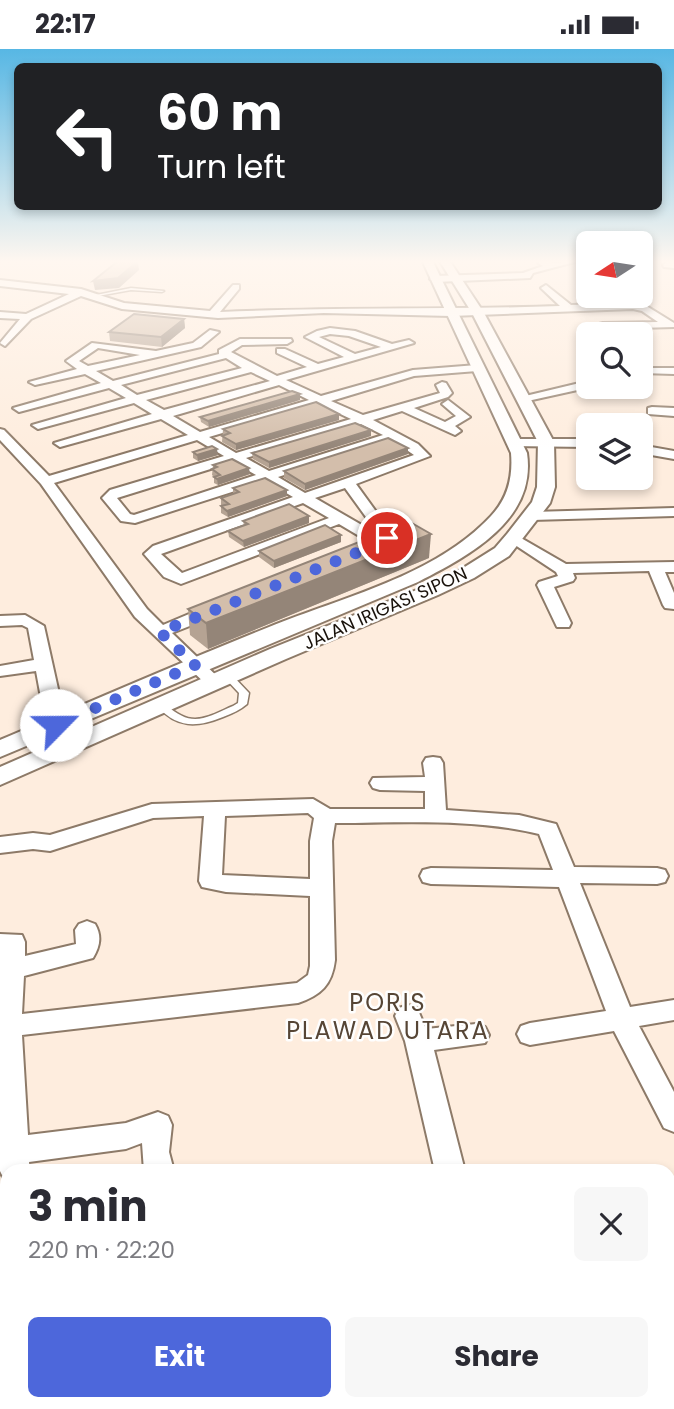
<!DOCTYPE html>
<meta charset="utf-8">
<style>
:root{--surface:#fff;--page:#f7f7f7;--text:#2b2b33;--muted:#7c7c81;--accent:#4d67db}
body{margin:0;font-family:Poppins,sans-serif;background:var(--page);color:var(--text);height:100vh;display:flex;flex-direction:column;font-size:26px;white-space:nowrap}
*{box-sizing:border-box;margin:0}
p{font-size:23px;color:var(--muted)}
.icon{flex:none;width:38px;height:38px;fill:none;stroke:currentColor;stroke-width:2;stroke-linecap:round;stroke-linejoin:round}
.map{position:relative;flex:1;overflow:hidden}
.side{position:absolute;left:0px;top:1115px;width:676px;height:247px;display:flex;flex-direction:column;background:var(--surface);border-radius:21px 21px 0 0;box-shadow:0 4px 10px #0003}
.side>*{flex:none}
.top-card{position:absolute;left:14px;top:14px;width:648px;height:147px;border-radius:10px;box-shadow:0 4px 10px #0003;background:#202124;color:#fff;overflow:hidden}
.needle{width:46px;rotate:258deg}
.fabs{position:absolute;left:576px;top:182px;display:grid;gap:14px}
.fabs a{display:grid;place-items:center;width:77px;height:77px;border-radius:10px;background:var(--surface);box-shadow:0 4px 10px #0003;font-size:35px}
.pin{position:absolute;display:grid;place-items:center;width:60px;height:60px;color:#fff;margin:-30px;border:4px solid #fff;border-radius:50%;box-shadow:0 2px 7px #0007}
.me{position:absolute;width:77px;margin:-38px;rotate:67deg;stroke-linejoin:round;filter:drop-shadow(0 0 5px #0008)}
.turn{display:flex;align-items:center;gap:24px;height:147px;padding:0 28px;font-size:32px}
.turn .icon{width:91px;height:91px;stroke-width:2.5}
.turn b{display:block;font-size:49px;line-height:60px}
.round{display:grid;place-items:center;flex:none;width:74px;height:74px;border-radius:10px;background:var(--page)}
.overview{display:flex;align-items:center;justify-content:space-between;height:119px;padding:0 28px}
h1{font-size:42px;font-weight:700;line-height:52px}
.action{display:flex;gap:14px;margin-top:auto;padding:14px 28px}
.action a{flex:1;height:80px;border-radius:10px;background:var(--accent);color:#fff;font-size:28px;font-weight:700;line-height:80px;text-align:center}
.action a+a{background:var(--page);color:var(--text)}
.status{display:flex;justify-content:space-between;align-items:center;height:49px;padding:0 35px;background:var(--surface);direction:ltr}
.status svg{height:19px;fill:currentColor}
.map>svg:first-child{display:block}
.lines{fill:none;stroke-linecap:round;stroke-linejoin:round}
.service-casing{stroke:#8d7a68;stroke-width:3}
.minor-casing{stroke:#8d7a68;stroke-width:4}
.tertiary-casing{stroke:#8d7a68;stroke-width:4}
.service{fill:#fff;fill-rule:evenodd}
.minor{fill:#fff;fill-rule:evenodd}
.tertiary{fill:#fff;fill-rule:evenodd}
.wall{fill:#b5a393}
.shaded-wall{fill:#948578}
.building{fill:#d3beab;stroke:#948578;stroke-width:2}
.route{stroke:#4d67db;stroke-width:12;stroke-dasharray:0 21.6}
.labels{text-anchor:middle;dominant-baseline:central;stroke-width:5;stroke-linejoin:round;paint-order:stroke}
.street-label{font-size:18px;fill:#18110a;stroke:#fefefe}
.near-quarter-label{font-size:24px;letter-spacing:2px;fill:#564535;stroke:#fefefe}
</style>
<div class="status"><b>22:17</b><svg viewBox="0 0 49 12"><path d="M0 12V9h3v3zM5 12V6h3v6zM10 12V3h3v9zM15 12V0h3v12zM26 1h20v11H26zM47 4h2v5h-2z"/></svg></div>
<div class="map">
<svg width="674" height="1360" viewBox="0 0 674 1360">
<rect width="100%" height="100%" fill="#feedde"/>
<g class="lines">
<defs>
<g id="service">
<polygon points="131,239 164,242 162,243 131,241 98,247 96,246"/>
<path d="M228,624L231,625L249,644L247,655C240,661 231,665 223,668C196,679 177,679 157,657L162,654L165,655C192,679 203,670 233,657L238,654L239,644L223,627Z"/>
</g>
<g id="minor">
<polygon points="542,211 556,214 582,211 533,224 530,229 435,233 430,230 435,227 523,224 543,217 538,214"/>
<polygon points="667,213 674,213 674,219 664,218 663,216"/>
<path d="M0,231L81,240L124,254L210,262L233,236H239V240L220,263C333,258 446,261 560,257L541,239L546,236L571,256L633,254L648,258L674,274V278L603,280L601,281L602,285H592L591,277L603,274L658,273L642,262L633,260L451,267L324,264L218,269L122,260L81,247L31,270L5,297L0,294L20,270L0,269V263L26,265L69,245L0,237Z"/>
<path d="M330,279L355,282L392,295L409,291L414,294L286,331L321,347L413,321L477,316L483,319L477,322L414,327L331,352L363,366L440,344L436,336L442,333L446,334L452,344L448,348L414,359L445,373L456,367L442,355L448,351L470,368L455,377L461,382L455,386L402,362L373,371L418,395L430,407L356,435L393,486L394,490L386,497L373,498L371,494L339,475L181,535L164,528L144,505L153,497L293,448L266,432L135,474L121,472L102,449L110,441L224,407L197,391L54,434L147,560L163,576L208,557H220L222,561L220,565L172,584L223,633L214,638L208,637L135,568L41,435L0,391V380L4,381L49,427L188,386L161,370L60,398L54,394L152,365L134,354L38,380L32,376L126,349L109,339L19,363L13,359L101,334L85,325L35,336L29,333L77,320L66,312L92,294L156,302L193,294L210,281L219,283L201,298L96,322L113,332L219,305V301L240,290H291L292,292L287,295L242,296L231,303L277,327L307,318L277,304V300H285L318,315L344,308L305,288L317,282ZM330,285L349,287L381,298L355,305L319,288ZM98,299L140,306L88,317L79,312ZM226,309L242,319L137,346L121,336ZM251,323L270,332L164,361L146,351ZM279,336L309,351L200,383L173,367ZM319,355L351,370L236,404L209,388ZM361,375L383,386L269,422L246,409ZM392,391L414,406L305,444L278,428ZM233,413L256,426L134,466L130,465L117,449ZM345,439L379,486L315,449ZM303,454L329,469L182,524L161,505Z"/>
<polygon points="645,319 674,319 674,325 641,324 640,320"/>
<polygon points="588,332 588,338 591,338 523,353 517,349"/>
<polygon points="602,338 617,338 632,346 622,348"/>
<polygon points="652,358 674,359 674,367 648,365 648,359"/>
<polygon points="514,390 588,390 588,398 509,397 508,394"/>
<polygon points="640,396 674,402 674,410 640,404"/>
<polygon points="674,459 674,467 532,471 525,467 532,463"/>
<polygon points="514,485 566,515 674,513 674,523 665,523 674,544 674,560 665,559 663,556 649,522 573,524 575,529 573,532 554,538 571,574 569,578 557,578 537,536 539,533 558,527 556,523 509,492 507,489 509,486"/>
<polygon points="25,566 44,577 66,676 63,680 56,682 46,676 36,622 0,627 0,617 34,611 28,579 22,576 0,577 0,567"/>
<path d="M433,708L440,709L443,714L446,761L519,766L556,775L574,818L657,819L665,821L668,827L665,833L657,835L580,834L630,958L674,951V971L639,977L674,1043V1083L664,1079L614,982L530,996L521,993L517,985L521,977L530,974L606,962L559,838L431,835L423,833L420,827L423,821L431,819L553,821L539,785C474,769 402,774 335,774L332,792L335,911C332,936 321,946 298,954L22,986L28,1086L126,1074L158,1063L168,1067L172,1076L169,1103L174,1122H144L142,1094L126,1100L29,1113L30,1122H7V1133L5,1132L0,1122V885L22,886L25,893V907L76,895L75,881L79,875L87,872L95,875C102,887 100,897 93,909L24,927L22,965L297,934L308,926L310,917V847L226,843L202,838L199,832L204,767L153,769L50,802L33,800L0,804V788L33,784L50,786L152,755L313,750L330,760H425V742L380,741L373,739L370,734L373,729L425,728L423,714L426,709ZM308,764L314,769L310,792V830L222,826L225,767Z"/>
<polygon points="408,956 417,959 426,980 476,975 485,978 489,986 485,994 434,1001 465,1122 435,1122 405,992 395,967 399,959"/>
<polygon points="7,1180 7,1210 0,1211 0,1181"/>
<polygon points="674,1181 674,1211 668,1212 668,1182"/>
<polygon points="7,1351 7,1354 40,1354 40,1360 6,1360"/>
<polygon points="493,1354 527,1354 528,1360 494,1360"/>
</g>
<g id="tertiary">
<path d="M422,211H432L527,404C537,471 469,507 418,533L0,708V691C90,653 179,614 269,578C343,548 435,527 491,467C508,449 513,428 511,404Z"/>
<polygon points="439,211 449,211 484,264 554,393 555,438 550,454 509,507 474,529 438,546 286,610 0,736 0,718 270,600 424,538 460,521 495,499 507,485 532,453 537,438 538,393 472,264"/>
</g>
</defs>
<use href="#service" class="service-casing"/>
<use href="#minor" class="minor-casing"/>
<use href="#tertiary" class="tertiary-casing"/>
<use href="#service" class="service"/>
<use href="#minor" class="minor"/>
<use href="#tertiary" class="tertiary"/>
</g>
<g class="wall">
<polygon points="184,270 185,279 162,298 110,292 109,283"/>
<polygon points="300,351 209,378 201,373 200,368"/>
<polygon points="339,371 236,401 222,393 223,380"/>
<polygon points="371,387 269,419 253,410 252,404"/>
<polygon points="193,403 218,406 198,412 193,409"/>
<polygon points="408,405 305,441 284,429 284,422"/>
<polygon points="213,416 250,425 218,436 214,434 214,428 212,426"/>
<polygon points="233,439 287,447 228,468 221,464 221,457 223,457 221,456 221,449 233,445"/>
<polygon points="309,467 309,474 244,498 229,488 228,482 244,476 243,472"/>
<polygon points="341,486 341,493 274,519 259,508 259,502"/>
<polygon points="429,509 208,600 190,586 188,560"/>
</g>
<g class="shaded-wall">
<polygon points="138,212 139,221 119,239 95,241 93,232"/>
<polygon points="184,270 185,279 162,298 161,288"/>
<polygon points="300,345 300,351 209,378 208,372"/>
<polygon points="339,365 339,371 236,401 236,395"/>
<polygon points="371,381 371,387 269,419 269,413"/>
<polygon points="408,399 408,405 305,441 305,435"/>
<polygon points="217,400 218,406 198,412 197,406"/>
<polygon points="249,419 250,425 218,436 217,430"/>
<polygon points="287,441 287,447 228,468 227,462"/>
<polygon points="309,467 309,474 244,498 243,492"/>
<polygon points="431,485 429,509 208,600 206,574"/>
<polygon points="341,486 341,493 274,519 274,512"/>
</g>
<g class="building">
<polygon points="118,212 138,212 118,229 93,232"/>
<polygon points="134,265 184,270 161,288 109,283"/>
<polygon points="292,342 300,345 208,372 200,368"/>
<polygon points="316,353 339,365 236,395 222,387 230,384 223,380"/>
<polygon points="355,374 371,381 269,413 252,404"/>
<polygon points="388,389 408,399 305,435 284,422"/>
<polygon points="212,397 217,400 197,406 193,403"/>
<polygon points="232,410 249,419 217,430 214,428 220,426 212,420 217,418 213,416"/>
<polygon points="265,429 287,441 227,462 221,457 229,455 221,449 239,443 233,439"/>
<polygon points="289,455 309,467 243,492 228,482 248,475 243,472"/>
<polygon points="410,473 431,485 206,574 188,560"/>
<polygon points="325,476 341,486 274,512 259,502"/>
</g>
<linearGradient id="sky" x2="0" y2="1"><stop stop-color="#57b7e4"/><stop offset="0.53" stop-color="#fff7f0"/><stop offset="1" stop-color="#fff7f0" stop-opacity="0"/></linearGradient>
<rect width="674" height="401" fill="url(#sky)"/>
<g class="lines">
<polyline class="route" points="56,676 195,616 160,583 381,494 387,489"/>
</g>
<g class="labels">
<g class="street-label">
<text transform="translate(385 559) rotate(-24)">JALAN IRIGASI SIPON</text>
</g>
<g class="near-quarter-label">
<text x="388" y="953">PORIS<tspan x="388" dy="28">PLAWAD UTARA</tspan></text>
</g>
</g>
</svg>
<div class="fabs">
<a><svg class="needle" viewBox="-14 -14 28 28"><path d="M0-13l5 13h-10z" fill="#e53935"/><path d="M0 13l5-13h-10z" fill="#7c7c81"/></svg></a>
<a><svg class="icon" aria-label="search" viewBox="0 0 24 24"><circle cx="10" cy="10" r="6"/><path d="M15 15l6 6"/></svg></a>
<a><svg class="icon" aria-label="layers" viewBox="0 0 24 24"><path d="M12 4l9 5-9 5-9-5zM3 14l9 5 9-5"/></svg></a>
</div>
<div class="pin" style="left:387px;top:489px;background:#d93025"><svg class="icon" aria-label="arrive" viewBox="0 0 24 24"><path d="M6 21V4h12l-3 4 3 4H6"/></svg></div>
<svg class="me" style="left:56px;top:676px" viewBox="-20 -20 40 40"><circle r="19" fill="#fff"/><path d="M0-13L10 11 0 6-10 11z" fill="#4d67db"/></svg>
<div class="top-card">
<div class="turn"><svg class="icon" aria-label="left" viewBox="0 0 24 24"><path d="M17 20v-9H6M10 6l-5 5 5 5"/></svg><div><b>60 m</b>Turn left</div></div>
</div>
<section class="side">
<div class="overview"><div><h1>3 min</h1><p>220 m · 22:20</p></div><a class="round"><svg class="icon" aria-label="close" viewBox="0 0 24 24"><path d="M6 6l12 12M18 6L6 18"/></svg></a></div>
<div class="action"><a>Exit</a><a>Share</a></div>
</section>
</div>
